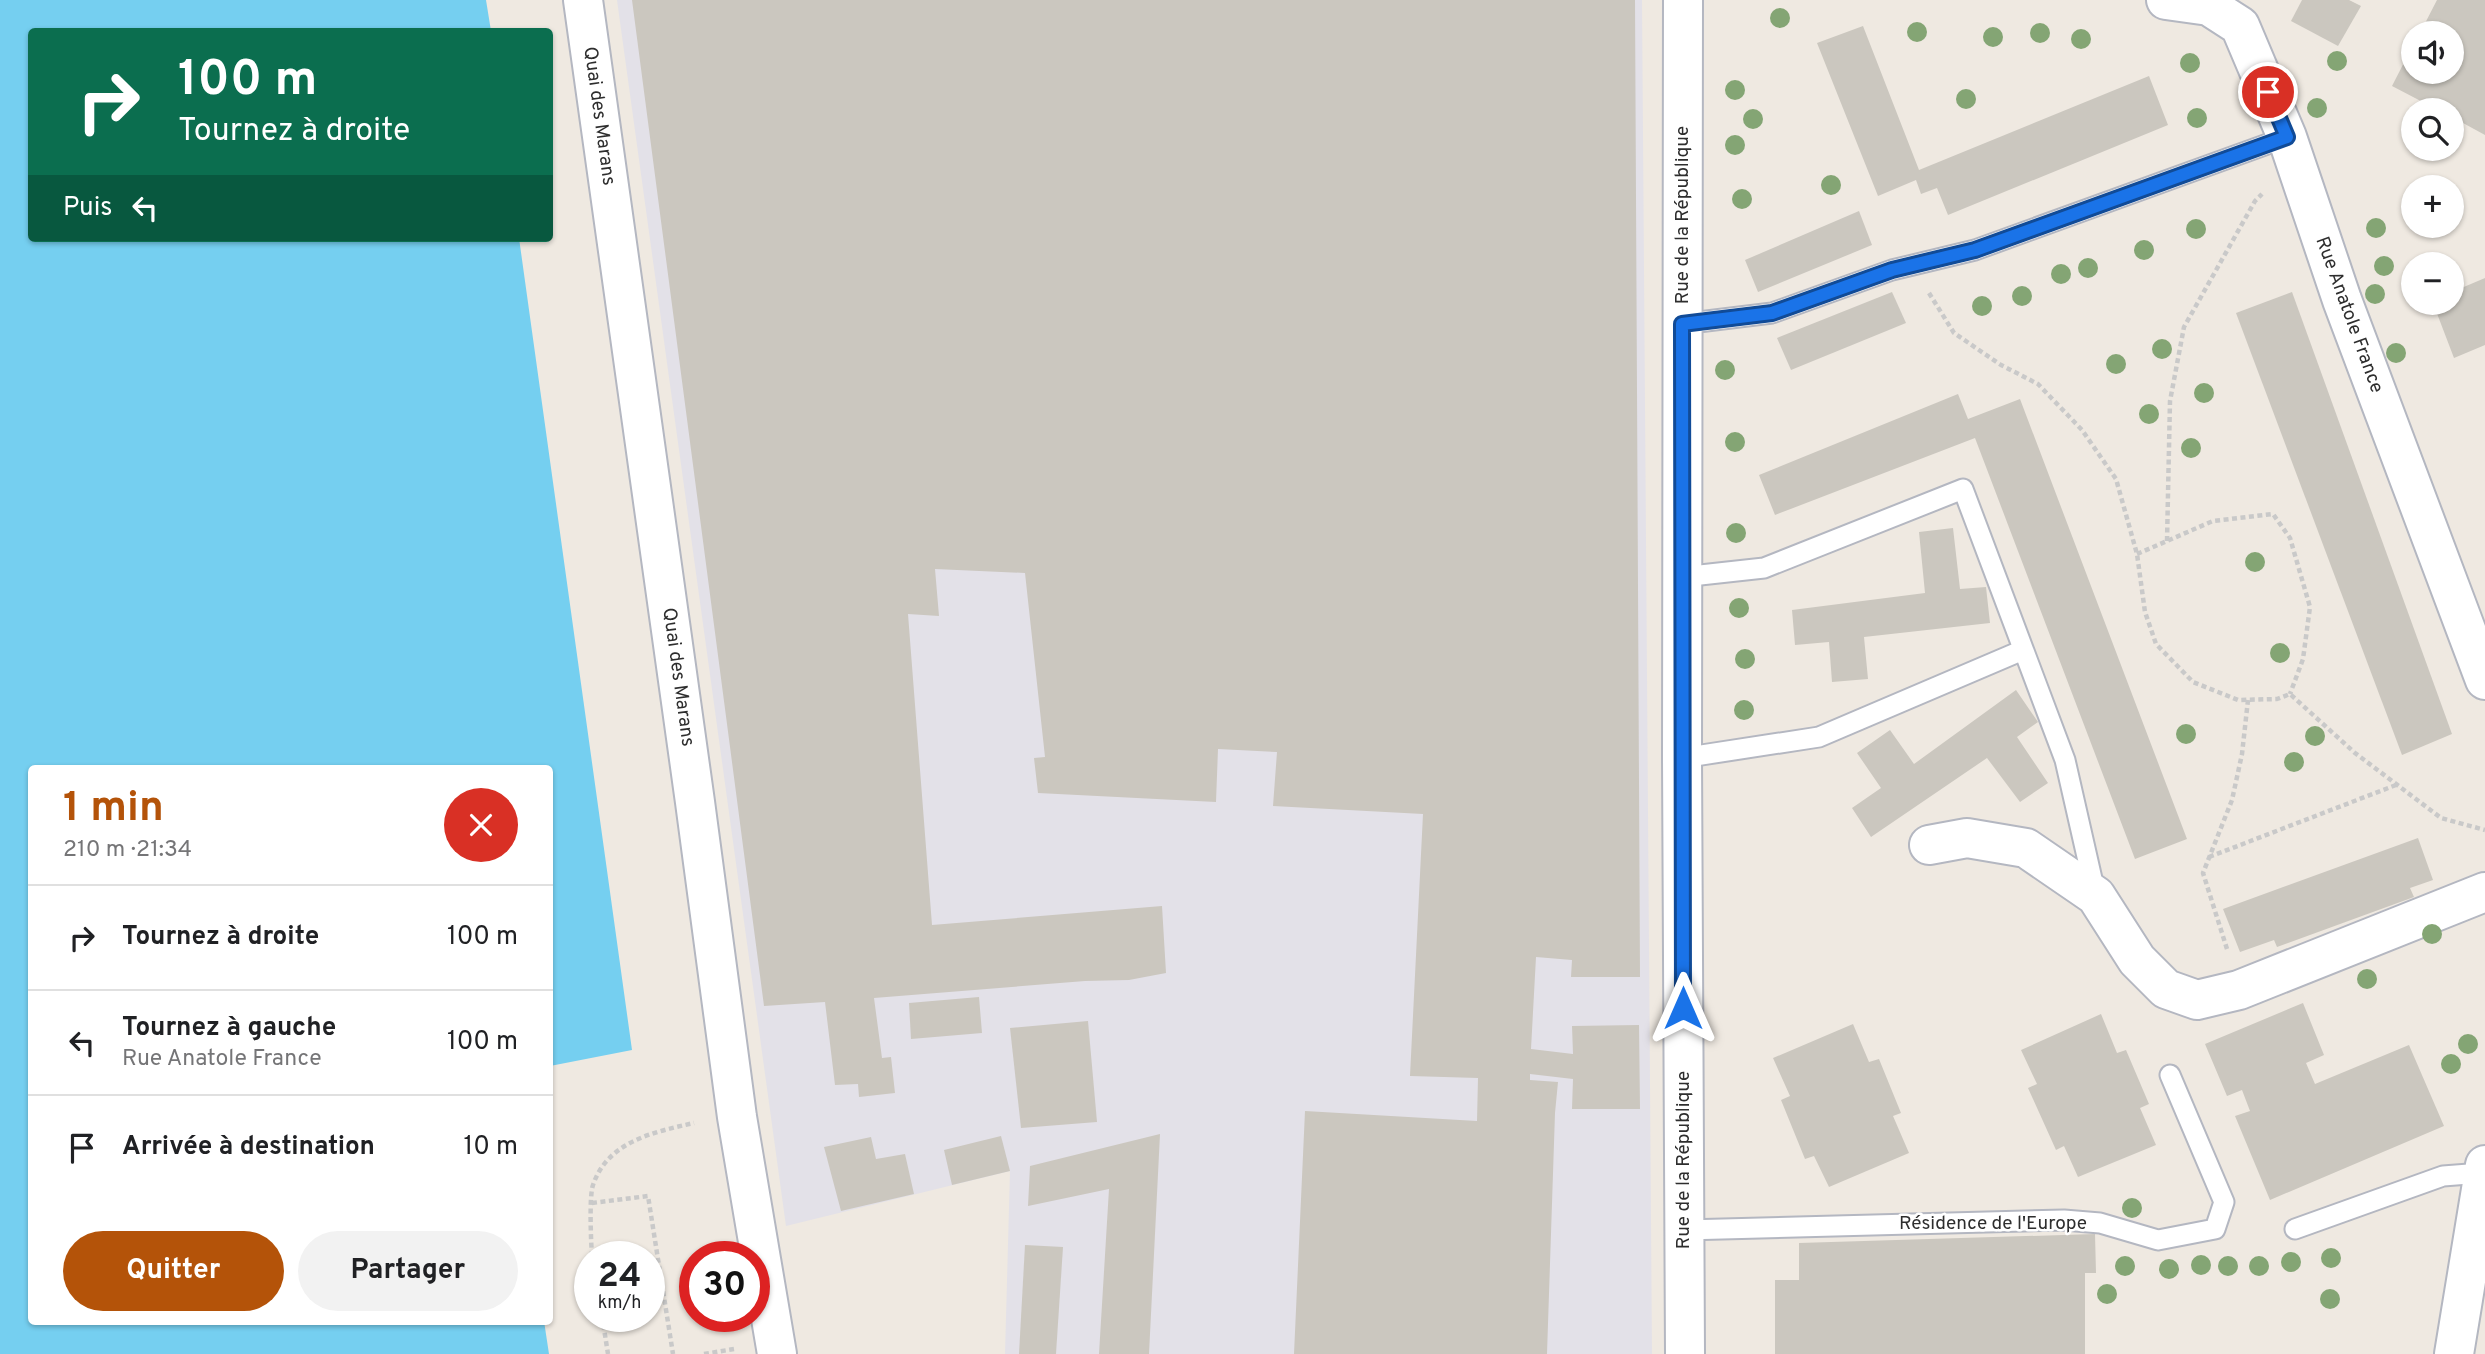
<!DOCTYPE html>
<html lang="fr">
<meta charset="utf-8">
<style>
:root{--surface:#fff;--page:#f2f2f2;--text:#202124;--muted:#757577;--line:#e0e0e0;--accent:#b45309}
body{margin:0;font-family:Overpass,sans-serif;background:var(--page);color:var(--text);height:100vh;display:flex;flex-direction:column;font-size:26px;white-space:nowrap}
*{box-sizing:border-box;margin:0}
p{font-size:23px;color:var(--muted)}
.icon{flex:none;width:38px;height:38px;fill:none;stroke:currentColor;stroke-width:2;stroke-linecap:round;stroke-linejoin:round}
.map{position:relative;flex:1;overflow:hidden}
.panel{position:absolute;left:28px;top:765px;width:525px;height:560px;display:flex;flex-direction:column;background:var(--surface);border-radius:7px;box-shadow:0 2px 5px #0004}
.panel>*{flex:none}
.guide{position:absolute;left:28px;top:28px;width:525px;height:214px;border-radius:7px;box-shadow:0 2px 5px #0004;background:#0b6e4f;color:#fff;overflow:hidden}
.buttons{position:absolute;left:2401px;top:21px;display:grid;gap:14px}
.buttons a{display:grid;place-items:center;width:63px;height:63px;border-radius:50%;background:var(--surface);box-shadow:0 2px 5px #0004;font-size:35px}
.speed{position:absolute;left:574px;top:1241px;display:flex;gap:14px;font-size:35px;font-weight:700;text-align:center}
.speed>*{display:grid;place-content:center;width:91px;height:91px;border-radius:50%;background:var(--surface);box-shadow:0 2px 5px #0004;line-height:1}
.speed small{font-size:18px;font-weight:400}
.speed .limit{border:10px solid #d22;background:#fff;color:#111}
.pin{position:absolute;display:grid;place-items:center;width:60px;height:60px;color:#fff;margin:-30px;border:4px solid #fff;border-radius:50%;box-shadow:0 2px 7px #0007}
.me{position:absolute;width:77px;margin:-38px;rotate:0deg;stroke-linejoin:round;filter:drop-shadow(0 0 5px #0008)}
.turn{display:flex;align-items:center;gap:24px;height:147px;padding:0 35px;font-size:32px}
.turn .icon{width:91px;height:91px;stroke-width:2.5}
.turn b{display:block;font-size:49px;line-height:60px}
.then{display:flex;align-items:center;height:66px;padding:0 35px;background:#0003;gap:14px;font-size:26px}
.round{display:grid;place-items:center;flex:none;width:74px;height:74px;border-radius:37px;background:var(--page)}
.head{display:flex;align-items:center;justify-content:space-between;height:119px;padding:0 35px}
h1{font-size:42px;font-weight:700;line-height:52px;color:var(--accent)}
.action{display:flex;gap:14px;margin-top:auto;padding:14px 35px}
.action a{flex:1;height:80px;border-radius:42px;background:var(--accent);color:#fff;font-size:28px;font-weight:700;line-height:80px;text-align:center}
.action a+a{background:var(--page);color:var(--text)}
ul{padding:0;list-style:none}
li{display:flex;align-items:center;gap:21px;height:105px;padding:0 35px;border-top:2px solid var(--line)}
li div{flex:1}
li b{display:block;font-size:26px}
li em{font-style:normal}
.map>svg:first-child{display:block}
.industrial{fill:#e3e1e8}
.water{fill:#75cff0}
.building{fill:#cbc7bf}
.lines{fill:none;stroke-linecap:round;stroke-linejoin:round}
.lane-casing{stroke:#b4b7c1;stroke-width:23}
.street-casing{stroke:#b4b7c1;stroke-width:42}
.path{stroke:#c9c9c9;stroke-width:4.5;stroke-dasharray:5 3.5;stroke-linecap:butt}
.lane{stroke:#fff;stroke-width:19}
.street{stroke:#fff;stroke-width:38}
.tree{fill:#84a574}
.route-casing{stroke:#114b97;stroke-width:18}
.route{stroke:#1a73e8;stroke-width:12}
.labels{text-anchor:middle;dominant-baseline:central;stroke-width:5;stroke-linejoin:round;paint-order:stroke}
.street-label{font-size:19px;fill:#2e2e2e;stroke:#fff}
</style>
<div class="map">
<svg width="2485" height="1354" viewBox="0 0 2485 1354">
<rect width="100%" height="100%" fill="#efe9e1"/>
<polygon class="industrial" points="617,0 1642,0 1652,1354 1005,1354 1010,1171 786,1226"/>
<polygon class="water" points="0,0 486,0 491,31 32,32 32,238 519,238 632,1050 550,1066 550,768 32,768 32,1321 544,1321 549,1354 0,1354"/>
<g class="building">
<polygon points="632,0 1635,0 1640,977 1571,977 1572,960 1536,957 1531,1049 1573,1054 1572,1026 1639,1025 1640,1109 1572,1109 1573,1079 1530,1074 1530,1080 1558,1082 1555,1113 1547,1354 1294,1354 1305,1111 1477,1121 1478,1078 1410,1076 1423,814 1273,806 1277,752 1218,749 1216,802 1038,793 1034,758 1045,757 1025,573 935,569 939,616 908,614 932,925 1162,906 1166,973 1129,980 1085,981 874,998 882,1058 891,1057 895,1093 859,1097 858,1084 835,1085 825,1002 764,1006"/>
<polygon points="2302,0 2349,0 2361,6 2338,46 2291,21"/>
<polygon points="2437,0 2485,0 2485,135 2452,117 2452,110 2438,110 2392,86 2413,45 2413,72 2452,72 2452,33 2420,33"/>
<polygon points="1863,26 1919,170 2149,76 2168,125 1948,215 1937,188 1921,194 1916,180 1878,196 1817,43"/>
<polygon points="1859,211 1872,245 1758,292 1745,260"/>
<polygon points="2485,278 2485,345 2454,358 2433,303 2452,303 2452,292"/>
<polygon points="1892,292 1906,323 1791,370 1777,338"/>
<polygon points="2292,292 2452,734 2402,755 2236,313"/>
<polygon points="1958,394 1968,419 2020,399 2187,839 2135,859 1975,438 1775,515 1759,475"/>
<polygon points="1953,528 1960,589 1986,587 1990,623 1864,637 1868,679 1832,682 1829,642 1795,645 1792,610 1925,593 1919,532"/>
<polygon points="2016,690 2038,722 2017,737 2048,783 2020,802 1987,758 1871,837 1852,808 1881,788 1857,753 1890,730 1914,764"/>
<polygon points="2418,838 2433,880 2410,888 2414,897 2277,947 2274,940 2240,952 2223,909"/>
<polygon points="979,997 982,1033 911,1039 909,1003"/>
<polygon points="2303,1003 2324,1055 2306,1063 2315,1084 2409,1045 2444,1126 2270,1200 2235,1116 2250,1111 2242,1090 2227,1096 2205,1044"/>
<polygon points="2101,1014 2117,1053 2126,1050 2149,1104 2140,1108 2156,1145 2078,1177 2064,1146 2056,1150 2028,1088 2037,1084 2021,1050"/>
<polygon points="1088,1021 1097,1122 1021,1128 1010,1028"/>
<polygon points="1853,1024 1869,1062 1879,1059 1901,1113 1893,1116 1909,1153 1829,1187 1814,1156 1805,1159 1781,1100 1790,1096 1773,1058"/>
<polygon points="1160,1134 1149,1354 1099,1354 1109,1189 1028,1206 1030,1166"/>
<polygon points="1001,1136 1010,1171 952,1185 944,1150"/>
<polygon points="871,1137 876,1159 905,1154 914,1194 841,1211 824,1147"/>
<polygon points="2095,1234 2096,1273 2085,1273 2085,1354 1775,1354 1775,1280 1799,1280 1799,1243"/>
<polygon points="1025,1245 1063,1247 1056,1354 1019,1354"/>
</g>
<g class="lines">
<defs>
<g id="lane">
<polyline points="1682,324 1772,313 1892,270 1975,250 2287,137"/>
<polyline points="1682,577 1764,568 1963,489 2065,760 2095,892"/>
<polyline points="1682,758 1819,737 2023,650"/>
<polyline points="2295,1229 2443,1176 2482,1173"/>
<polyline points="1684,1230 2064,1220 2100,1223 2158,1240 2215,1229 2224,1202 2170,1075"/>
</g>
<g id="street">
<polyline points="583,0 695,802 737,1117 777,1354"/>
<polyline points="1683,0 1682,758 1685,1354"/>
<polyline points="2166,0 2209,6 2240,26 2287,137 2342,300 2485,680"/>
<polyline points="1929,845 1967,838 2026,848 2096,896 2137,960 2166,989 2197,1000 2239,990 2485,892"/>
<polyline points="2454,1354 2485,1165"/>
</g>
</defs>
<use href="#lane" class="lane-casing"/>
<use href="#street" class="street-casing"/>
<g class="path">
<polyline points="1929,293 1954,333 2001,365 2038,384 2082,430 2116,479 2137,554 2145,612 2156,644 2193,682 2238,700 2277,699 2290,694 2355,753 2441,818 2485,830"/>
<polyline points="2167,541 2170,401 2184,327 2255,201 2262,194"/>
<polyline points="2137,554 2213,521 2273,514 2290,538 2310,607 2303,659 2290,694"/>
<polyline points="2209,857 2396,785"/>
<polyline points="2227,949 2203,873 2232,800 2242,754 2248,700"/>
<polyline points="592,1203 648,1196 673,1354"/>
<path d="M592,1256C591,1243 589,1196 593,1185C608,1141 654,1132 694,1123"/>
<polyline points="602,1316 608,1354"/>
<polyline points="704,1354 734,1349"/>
</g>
<use href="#lane" class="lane"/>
<use href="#street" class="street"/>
</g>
<g class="tree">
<circle cx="1780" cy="18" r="10"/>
<circle cx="1917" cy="32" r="10"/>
<circle cx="2040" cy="33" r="10"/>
<circle cx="1993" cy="37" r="10"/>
<circle cx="2081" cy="39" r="10"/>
<circle cx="2337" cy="61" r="10"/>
<circle cx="2190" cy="63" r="10"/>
<circle cx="1735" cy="90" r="10"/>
<circle cx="1966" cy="99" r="10"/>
<circle cx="2317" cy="108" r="10"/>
<circle cx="2197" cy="118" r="10"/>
<circle cx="1753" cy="119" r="10"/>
<circle cx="1735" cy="145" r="10"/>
<circle cx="1831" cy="185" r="10"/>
<circle cx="1742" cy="199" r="10"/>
<circle cx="2376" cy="228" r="10"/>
<circle cx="2196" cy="229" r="10"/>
<circle cx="2144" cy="250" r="10"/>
<circle cx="2384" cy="266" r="10"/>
<circle cx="2088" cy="268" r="10"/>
<circle cx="2061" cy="274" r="10"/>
<circle cx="2375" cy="294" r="10"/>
<circle cx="2022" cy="296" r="10"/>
<circle cx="1982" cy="306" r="10"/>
<circle cx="2162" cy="349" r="10"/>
<circle cx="2396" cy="353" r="10"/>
<circle cx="2116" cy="364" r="10"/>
<circle cx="1725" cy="370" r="10"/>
<circle cx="2204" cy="393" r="10"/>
<circle cx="2149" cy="414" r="10"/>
<circle cx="1735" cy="442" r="10"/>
<circle cx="2191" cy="448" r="10"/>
<circle cx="1736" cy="533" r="10"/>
<circle cx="2255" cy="562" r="10"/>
<circle cx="1739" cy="608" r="10"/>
<circle cx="2280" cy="653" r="10"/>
<circle cx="1745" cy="659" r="10"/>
<circle cx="1744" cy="710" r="10"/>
<circle cx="2186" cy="734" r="10"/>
<circle cx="2315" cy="736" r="10"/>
<circle cx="2294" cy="762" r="10"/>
<circle cx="2432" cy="934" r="10"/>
<circle cx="2367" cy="979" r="10"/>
<circle cx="2468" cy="1044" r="10"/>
<circle cx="2451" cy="1064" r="10"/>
<circle cx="2132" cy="1208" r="10"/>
<circle cx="2331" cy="1258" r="10"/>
<circle cx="2291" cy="1262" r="10"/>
<circle cx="2201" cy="1265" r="10"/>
<circle cx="2125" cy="1266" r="10"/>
<circle cx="2228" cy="1266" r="10"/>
<circle cx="2259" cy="1266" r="10"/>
<circle cx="2169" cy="1269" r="10"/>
<circle cx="2107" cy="1294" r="10"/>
<circle cx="2330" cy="1299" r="10"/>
</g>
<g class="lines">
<defs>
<polyline id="route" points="1683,1008 1682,324 1772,313 1892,270 1975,250 2287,137 2268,92"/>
</defs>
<use href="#route" class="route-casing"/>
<use href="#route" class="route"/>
</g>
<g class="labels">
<g class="street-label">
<text transform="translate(599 116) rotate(82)">Quai des Marans</text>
<text transform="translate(1683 215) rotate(-90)">Rue de la République</text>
<text transform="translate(2349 315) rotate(70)">Rue Anatole France</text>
<text transform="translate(678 677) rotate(82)">Quai des Marans</text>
<text transform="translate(1684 1160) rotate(-90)">Rue de la République</text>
<text x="1993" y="1224">Résidence de l'Europe</text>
</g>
</g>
</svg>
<div class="buttons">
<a><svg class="icon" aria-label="sound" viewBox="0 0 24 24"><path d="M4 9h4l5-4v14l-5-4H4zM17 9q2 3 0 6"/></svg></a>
<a><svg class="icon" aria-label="search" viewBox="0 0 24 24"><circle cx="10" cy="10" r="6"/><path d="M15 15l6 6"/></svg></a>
<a>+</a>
<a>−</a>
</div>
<div class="speed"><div>24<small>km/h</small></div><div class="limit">30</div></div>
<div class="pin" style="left:2268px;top:92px;background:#d93025"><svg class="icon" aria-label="arrive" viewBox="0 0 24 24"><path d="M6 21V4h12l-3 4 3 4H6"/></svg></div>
<svg class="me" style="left:1683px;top:1008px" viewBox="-20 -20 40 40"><path d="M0-17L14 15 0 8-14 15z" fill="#1a73e8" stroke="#fff" stroke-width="4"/></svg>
<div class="guide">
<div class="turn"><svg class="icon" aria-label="right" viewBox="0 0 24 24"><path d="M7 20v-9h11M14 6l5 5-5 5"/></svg><div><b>100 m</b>Tournez à droite</div></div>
<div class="then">Puis<svg class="icon" aria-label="left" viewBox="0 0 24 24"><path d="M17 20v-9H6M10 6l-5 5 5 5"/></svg></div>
</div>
<section class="panel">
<div class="head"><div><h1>1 min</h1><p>210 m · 21:34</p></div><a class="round" style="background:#d93025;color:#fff"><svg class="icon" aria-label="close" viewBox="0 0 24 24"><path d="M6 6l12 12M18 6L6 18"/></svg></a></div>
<ul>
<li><svg class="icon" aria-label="right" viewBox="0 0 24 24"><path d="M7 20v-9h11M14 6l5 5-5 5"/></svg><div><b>Tournez à droite</b></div><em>100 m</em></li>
<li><svg class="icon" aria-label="left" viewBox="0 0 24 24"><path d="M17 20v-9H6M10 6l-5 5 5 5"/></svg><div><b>Tournez à gauche</b><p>Rue Anatole France</p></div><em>100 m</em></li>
<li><svg class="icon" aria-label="arrive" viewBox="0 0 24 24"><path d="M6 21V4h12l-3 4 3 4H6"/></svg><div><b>Arrivée à destination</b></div><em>10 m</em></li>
</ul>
<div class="action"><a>Quitter</a><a>Partager</a></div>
</section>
</div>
